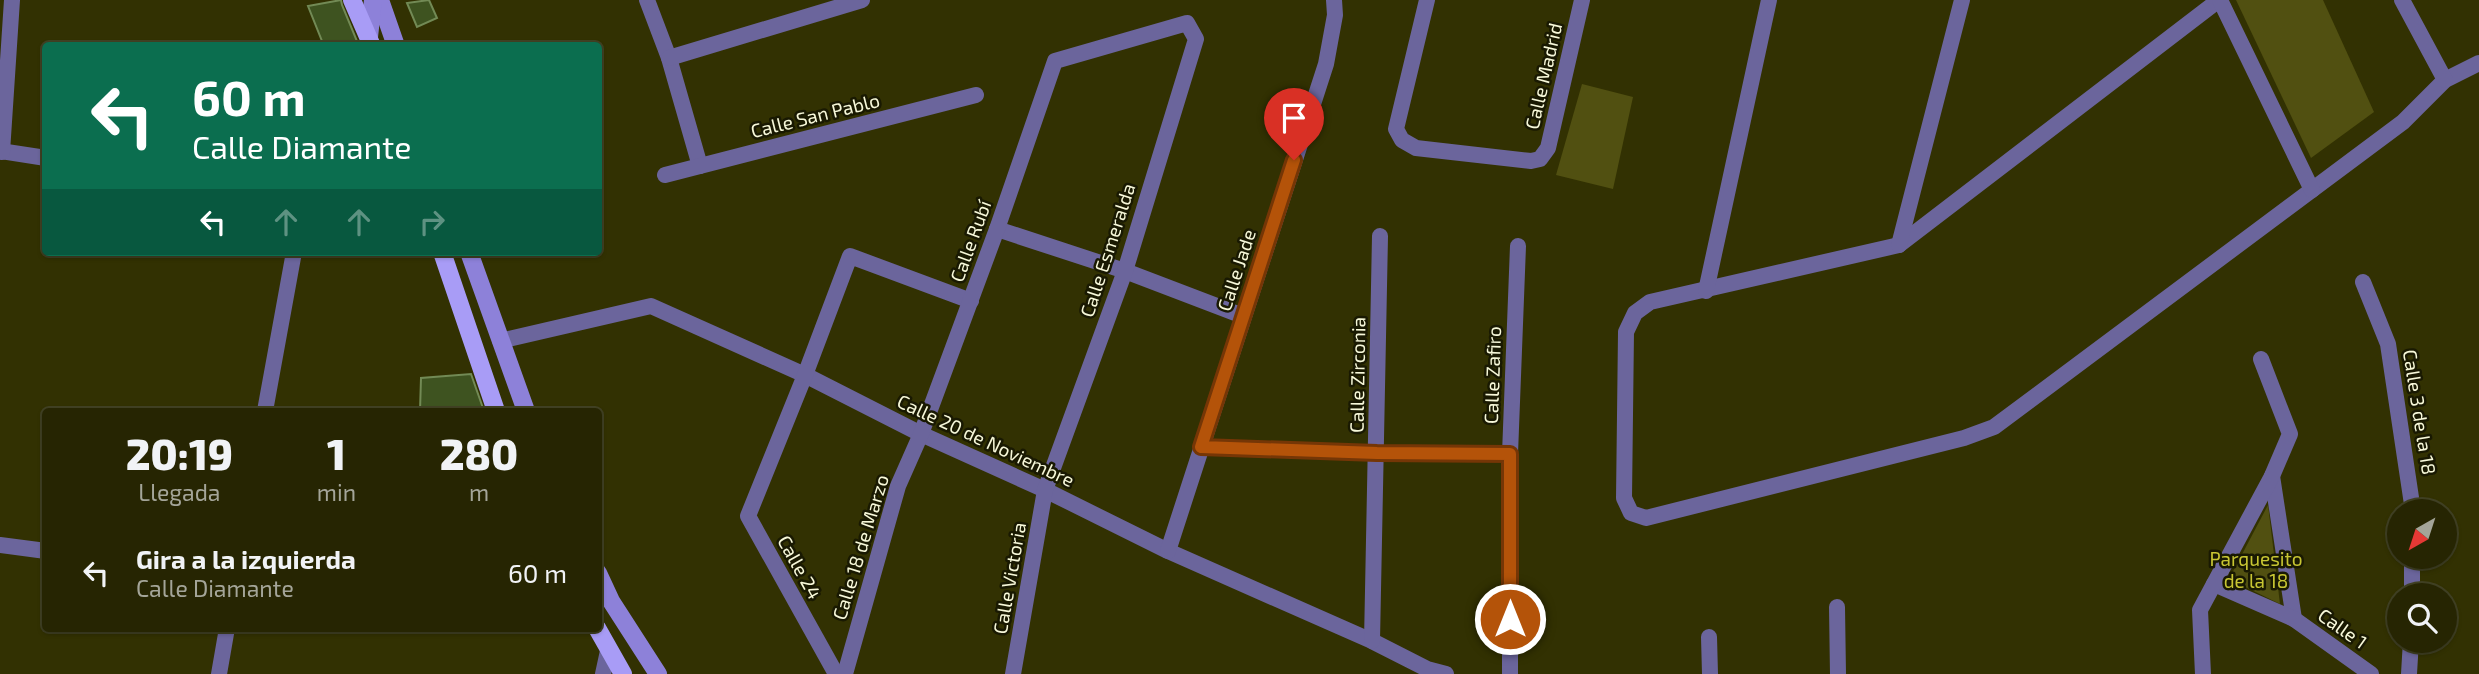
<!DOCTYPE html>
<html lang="es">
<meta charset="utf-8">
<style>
:root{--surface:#262502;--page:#2e2d0c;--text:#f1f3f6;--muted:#a4a599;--line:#424224}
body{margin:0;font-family:"Exo 2",sans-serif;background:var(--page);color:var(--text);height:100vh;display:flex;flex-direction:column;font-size:26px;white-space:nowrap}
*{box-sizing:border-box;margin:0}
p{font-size:23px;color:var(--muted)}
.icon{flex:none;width:38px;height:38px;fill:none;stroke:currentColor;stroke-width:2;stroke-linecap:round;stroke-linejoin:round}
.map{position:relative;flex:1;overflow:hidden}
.panel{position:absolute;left:42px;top:408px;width:560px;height:224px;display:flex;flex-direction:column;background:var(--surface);border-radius:7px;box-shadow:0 2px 5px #0004,0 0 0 2px var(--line)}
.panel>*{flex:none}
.guide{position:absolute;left:42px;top:42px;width:560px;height:214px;border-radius:7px;box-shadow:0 2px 5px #0004,0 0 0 2px var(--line);background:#0b6e4f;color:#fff;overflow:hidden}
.needle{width:46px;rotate:219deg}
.fabs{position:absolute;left:2387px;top:499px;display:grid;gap:14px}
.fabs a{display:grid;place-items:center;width:70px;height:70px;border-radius:50%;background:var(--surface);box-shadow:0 2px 5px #0004,0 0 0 2px var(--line);font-size:35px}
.pin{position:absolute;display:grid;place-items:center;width:60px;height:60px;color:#fff;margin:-72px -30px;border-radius:50% 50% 50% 0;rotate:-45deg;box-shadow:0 0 7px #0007}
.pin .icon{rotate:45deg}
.me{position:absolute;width:77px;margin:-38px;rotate:0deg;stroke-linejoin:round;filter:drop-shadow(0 0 5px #0008)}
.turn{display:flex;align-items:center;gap:24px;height:147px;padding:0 35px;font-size:32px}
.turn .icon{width:91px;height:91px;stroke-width:2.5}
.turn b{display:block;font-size:49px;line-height:60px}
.lanes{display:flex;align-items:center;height:66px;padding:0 35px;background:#0003;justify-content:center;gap:35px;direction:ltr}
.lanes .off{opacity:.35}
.eta{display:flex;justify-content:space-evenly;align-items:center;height:119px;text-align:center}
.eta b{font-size:42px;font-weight:800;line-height:49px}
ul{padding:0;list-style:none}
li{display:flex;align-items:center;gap:21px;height:91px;padding:0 35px}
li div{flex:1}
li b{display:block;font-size:26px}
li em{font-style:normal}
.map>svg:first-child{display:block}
.green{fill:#515011}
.building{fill:#3e5320;stroke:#728a55;stroke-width:2}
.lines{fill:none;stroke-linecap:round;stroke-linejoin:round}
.street{stroke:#6b659c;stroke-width:16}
.secondary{stroke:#8d81d9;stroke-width:18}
.primary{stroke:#a89cf6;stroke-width:18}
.route-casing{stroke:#753606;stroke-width:18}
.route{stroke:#b45309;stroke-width:12}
.labels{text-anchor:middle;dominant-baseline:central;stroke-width:5;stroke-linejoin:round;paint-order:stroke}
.street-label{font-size:19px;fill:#f7f8d9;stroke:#191902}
.park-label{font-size:19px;fill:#c8c633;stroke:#191902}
</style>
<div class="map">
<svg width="2479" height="674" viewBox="0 0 2479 674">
<rect width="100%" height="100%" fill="#323102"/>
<g class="green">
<polygon points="2236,0 2323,0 2374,112 2311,158"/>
<polygon points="1582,84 1633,97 1613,189 1556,175"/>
<polygon points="2268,505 2280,604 2229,579"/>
</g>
<g class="building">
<polygon points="341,0 342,5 359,46 324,46 308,6"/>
<polygon points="429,0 437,18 417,27 407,3"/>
<polygon points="471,374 484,411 420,411 421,378"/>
</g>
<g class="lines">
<g class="street">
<polyline points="647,0 669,58 700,166"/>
<polyline points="1427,0 1396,129 1402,140 1416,148 1531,161 1540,159 1548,148 1582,0"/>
<polyline points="2219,0 1899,245 1650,302 1635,313 1626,332 1624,498 1631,513 1646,518 1964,438 1994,427 2403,122 2445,80 2479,63"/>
<polyline points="2220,0 2312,190"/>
<polyline points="2402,0 2445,80"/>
<polyline points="669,58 862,0"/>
<polyline points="0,151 46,158"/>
<polyline points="2,152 12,0"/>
<polyline points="665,175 976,95"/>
<polyline points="997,229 1125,271 1243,316"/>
<polyline points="1899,245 1962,0"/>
<polyline points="2363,282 2388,344 2413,511"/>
<polyline points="1706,291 1769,0"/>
<polyline points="500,341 651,306 805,375 921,434 1045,490 1168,551 1372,641 1427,669 1446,674"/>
<polyline points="265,411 294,252"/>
<polyline points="1201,447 1377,453 1510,454"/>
<polyline points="2272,476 2294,619"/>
<polyline points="0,545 46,551"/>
<polyline points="1168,551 1326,64 1335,15 1334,0"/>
<polyline points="2214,584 2294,619 2371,674"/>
<polyline points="2412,595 2412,556"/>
<polyline points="1837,607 1838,674"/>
<polyline points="1709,637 1710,674"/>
<polyline points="1372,641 1380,236"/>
<polyline points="219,674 227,628"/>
<polyline points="603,674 608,651"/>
<polyline points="836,674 748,516 805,375 850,256 971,301"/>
<polyline points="845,674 898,486 921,434 997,229 1055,61 1187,23 1196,39 1125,271 1045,490 1013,674"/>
<polyline points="1510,674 1510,454 1518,246"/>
<polyline points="2203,674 2200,610 2272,476 2290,434 2261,359"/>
<polyline points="2409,674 2411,640"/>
</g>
<g class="secondary">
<polyline points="380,0 396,46"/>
<polyline points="369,37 373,0"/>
<polyline points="469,252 526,411"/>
<polyline points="598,573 611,601 658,674"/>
</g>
<g class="primary">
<polyline points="352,0 372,46"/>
<polyline points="442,252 496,411"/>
<polyline points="597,628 623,674"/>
</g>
</g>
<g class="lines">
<defs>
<polyline id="route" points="1294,160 1201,447 1377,453 1510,454 1510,619"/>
</defs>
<use href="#route" class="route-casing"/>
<use href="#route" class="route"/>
</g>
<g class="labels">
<g class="street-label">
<text transform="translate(1543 76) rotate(-77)">Calle Madrid</text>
<text transform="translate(815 115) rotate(-14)">Calle San Pablo</text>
<text transform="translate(970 241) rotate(-70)">Calle Rubí</text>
<text transform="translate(1107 250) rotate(-72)">Calle Esmeralda</text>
<text transform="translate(1236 270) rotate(-72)">Calle Jade</text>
<text transform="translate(1357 375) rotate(-89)">Calle Zirconia</text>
<text transform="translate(1492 375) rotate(-88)">Calle Zafiro</text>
<text transform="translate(2420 412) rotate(81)">Calle 3 de la 18</text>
<text transform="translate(986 440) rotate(25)">Calle 20 de Noviembre</text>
<text transform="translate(860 547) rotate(-73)">Calle 18 de Marzo</text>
<text transform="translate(800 567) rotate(61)">Calle 24</text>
<text transform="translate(1009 578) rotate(-80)">Calle Victoria</text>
<text transform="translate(2343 628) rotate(35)">Calle 1</text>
</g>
<g class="park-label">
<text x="2256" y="558">Parquesito<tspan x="2256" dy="22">de la 18</tspan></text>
</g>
</g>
</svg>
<div class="fabs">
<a><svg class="needle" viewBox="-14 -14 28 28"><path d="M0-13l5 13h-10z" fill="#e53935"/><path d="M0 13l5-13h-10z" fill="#a4a599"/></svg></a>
<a><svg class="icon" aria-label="search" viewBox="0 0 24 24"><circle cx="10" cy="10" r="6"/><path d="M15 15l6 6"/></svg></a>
</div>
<div class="pin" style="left:1294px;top:160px;background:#d93025"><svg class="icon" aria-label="arrive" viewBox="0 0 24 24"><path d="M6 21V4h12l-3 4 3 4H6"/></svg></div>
<svg class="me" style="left:1510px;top:619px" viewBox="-20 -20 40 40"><circle r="17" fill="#b45309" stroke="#fff" stroke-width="3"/><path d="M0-11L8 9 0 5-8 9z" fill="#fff"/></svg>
<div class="guide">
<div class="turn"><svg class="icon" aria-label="left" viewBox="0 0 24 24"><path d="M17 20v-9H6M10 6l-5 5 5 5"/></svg><div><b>60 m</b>Calle Diamante</div></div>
<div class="lanes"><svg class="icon" aria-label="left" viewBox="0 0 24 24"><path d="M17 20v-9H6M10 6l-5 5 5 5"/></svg><svg class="icon off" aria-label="ahead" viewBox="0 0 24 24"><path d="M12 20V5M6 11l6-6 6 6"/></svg><svg class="icon off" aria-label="ahead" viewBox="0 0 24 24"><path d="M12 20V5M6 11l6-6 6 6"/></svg><svg class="icon off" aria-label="right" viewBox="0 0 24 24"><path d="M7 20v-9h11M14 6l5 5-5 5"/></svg></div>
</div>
<section class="panel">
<div class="eta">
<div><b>20:19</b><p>Llegada</p></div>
<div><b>1</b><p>min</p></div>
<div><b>280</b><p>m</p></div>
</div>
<ul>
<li><svg class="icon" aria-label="left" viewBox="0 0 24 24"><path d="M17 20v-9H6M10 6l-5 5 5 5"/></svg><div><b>Gira a la izquierda</b><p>Calle Diamante</p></div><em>60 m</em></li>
</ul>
</section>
</div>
